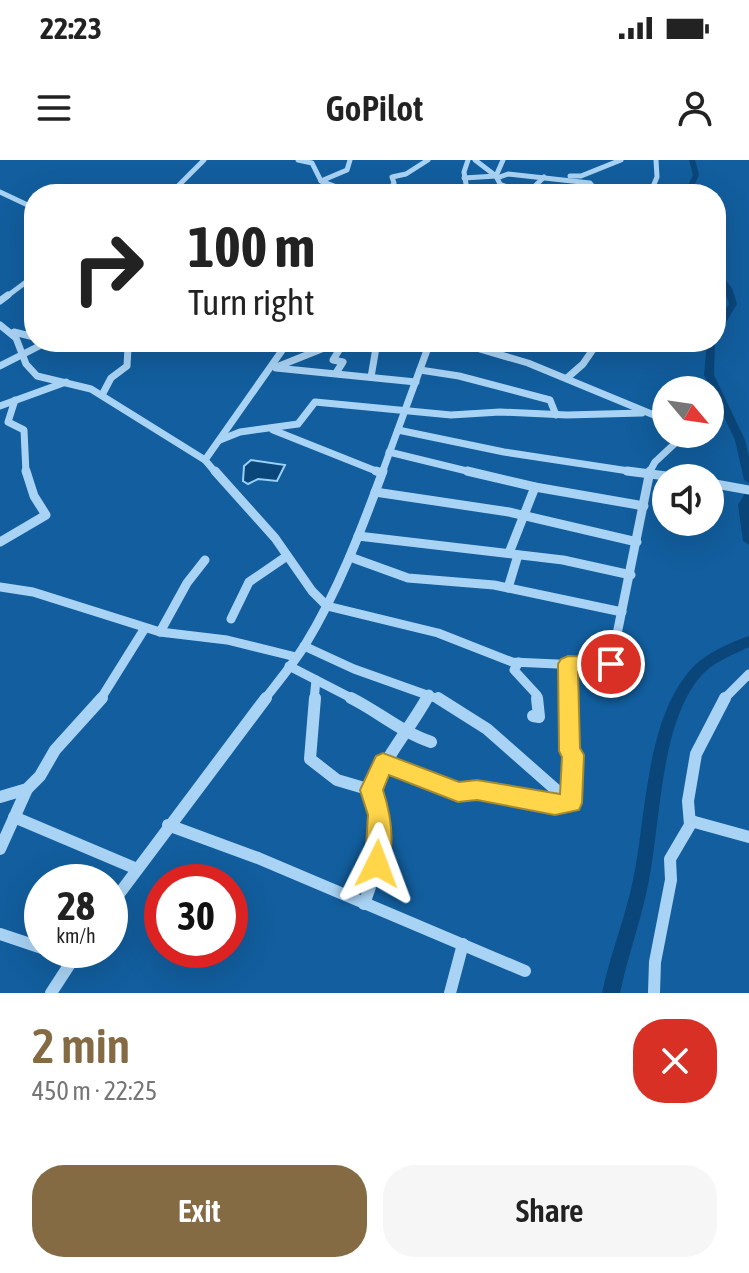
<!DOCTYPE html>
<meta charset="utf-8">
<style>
:root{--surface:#fff;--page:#f6f6f6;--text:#222;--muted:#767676;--accent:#856b43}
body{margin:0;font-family:"Asap Condensed",sans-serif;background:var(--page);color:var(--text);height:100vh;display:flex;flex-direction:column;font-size:30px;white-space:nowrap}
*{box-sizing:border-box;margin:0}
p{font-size:26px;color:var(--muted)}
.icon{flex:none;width:44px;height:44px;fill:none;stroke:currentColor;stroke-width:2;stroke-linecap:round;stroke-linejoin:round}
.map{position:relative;height:833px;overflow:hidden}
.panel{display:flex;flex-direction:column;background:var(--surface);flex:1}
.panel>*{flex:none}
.hud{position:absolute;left:24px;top:24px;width:702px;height:168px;border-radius:32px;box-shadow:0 8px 32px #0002;background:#fff;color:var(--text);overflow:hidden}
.needle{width:52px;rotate:119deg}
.controls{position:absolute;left:652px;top:216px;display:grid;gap:16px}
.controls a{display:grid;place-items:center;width:72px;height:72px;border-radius:50%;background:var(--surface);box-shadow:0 8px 32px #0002;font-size:40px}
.speed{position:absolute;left:24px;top:704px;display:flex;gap:16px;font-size:40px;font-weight:700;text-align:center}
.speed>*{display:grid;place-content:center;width:104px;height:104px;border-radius:50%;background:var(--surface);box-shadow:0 8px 32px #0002;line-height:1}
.speed small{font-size:20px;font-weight:400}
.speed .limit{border:12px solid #d22;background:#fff;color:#111}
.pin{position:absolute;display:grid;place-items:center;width:68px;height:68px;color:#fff;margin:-34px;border:4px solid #fff;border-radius:50%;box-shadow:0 2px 8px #0007}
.me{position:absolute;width:88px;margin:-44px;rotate:3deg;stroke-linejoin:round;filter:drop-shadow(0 0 6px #0008)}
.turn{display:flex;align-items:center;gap:28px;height:168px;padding:0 32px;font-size:36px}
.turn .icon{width:104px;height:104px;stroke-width:2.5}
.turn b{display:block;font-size:56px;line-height:68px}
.round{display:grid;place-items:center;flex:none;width:84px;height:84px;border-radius:32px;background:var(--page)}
.overview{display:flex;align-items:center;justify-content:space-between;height:136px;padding:0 32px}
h1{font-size:48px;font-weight:600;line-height:60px;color:var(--accent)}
.action{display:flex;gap:16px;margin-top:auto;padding:16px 32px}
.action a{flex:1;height:92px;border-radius:32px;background:var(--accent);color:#fff;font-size:32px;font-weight:600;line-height:92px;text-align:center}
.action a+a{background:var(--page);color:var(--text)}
.status{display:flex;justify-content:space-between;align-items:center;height:56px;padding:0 40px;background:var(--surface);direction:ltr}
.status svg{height:22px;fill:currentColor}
header{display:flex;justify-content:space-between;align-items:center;height:104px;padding:0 32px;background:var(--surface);font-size:36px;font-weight:600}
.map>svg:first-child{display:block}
.water{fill:#0b467a;stroke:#9ad0f8;stroke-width:2}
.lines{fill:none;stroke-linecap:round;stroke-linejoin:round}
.river{fill:#0b467a;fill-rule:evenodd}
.minor-far3{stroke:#a9d3f4;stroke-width:5}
.minor-far2{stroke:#a9d3f4;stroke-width:7}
.minor-far1{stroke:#a9d3f4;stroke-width:9}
.minor{stroke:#a9d3f4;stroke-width:12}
.route{fill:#ffd54a;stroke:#a68a30;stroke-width:2}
</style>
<div class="status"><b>22:23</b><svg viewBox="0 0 49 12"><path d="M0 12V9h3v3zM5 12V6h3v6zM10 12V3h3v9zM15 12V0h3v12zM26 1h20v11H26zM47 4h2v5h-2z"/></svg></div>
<header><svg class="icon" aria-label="menu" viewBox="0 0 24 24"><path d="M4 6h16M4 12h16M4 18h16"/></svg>GoPilot<svg class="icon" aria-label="person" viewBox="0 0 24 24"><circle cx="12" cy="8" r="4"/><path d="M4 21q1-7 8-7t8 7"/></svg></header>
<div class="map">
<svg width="749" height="833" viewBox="0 0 749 833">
<rect width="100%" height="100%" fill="#125e9e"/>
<polygon class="water" points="251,300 285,305 277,321 258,319 248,324 243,321 244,306"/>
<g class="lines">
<g class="river">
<polygon points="689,0 695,0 699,15 690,34 684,34 693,15"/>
<polygon points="716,112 719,112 732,128 737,144 719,174 716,175 716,165 729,144 724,129 716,119"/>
<polygon points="707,182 715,182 714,215 745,280 749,297 749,323 744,320 735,280 704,215"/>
<polygon points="749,332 749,385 743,381 738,345 745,333"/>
<path d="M749,476V487C735,494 718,500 706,511C660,554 661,661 649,720C642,758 628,795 620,833H602C610,795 625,759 633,720C647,655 645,555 695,505C709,492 731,482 749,476Z"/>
</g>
<g class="minor-far3">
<polyline points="298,0 312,3 321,21 355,34"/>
<polyline points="468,0 464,12 467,30 473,34"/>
<polyline points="475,0 496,16 505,34"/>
<polyline points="570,16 581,16 621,0"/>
<polyline points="464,18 496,16 503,0"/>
<polyline points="497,18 508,14 590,23 594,28 591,34"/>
<polyline points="321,21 347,10 350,0"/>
<polyline points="502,25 526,34"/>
<polyline points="391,28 423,34"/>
<polyline points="0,32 34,48"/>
<polyline points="170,34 204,0"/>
<polyline points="387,34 394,23 392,17 406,14 428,0"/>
<polyline points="527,34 544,17"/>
<polyline points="650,34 657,17 656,0"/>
<polyline points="6,137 34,116"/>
</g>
<g class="minor-far2">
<polyline points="0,141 8,135"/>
<polyline points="0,165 16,178 26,204 37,216 91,229 205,300"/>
<polyline points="14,172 34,177"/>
<polyline points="456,182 528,203 666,260"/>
<polyline points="0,206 47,182"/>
<polyline points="279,206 339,182"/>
<polyline points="276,208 416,222"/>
<polyline points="420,210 459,216 550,240 556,255"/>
<polyline points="336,213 343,202 333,200 344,182"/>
<polyline points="371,217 377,182"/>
<polyline points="567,218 583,204 598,182"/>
<polyline points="102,235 111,218 127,206 128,187 139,182"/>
<polyline points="15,240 8,262 24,270 26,313"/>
<polyline points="0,246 66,222"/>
<polyline points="273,270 381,313"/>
<polyline points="398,270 504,292 642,313"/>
<polyline points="220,280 240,272 298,264 315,242 451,255 500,252 567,255 642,253"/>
<polyline points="389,292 475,313"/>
<polyline points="216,313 205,300 288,182"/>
<polyline points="382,313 430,182"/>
<polyline points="649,313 655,302 685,274"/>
</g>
<g class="minor-far1">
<polyline points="215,311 275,378 312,431 327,446 438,473 512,502 602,506 611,504 650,311"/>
<polyline points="376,311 382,313"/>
<polyline points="467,311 535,327 644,346"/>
<polyline points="627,311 682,318"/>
<polyline points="710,323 749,330"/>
<polyline points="375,332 509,352 637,382"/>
<polyline points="358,376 563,400 631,415"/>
<polyline points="0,382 46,355 34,336 26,311"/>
<polyline points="509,393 535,327"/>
<polyline points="350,397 408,418 494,425 622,452"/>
<polyline points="0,427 33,432 160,472 227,480 296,497"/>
<polyline points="508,428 518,395"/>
<polyline points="231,459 249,422 287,396"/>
<polyline points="160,472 187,423 205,400"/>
<polyline points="304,486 354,509 441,540"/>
<polyline points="519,502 514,510 537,535 537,540"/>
<polyline points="568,504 569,540"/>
<polyline points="289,506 355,540"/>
<polyline points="100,540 145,468"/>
<path d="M264,540C278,522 293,504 305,485C338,431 361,371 383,311"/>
<polyline points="314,540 316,520"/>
<polyline points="426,540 429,534"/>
<polyline points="723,540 749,514"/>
</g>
<g class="minor">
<polyline points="315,538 310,599 337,620 371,630"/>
<path d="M351,538C379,552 401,572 431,582"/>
<polyline points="438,538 487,569 571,643"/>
<polyline points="569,538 570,591 573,595 571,643"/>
<polyline points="533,556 539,557 537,538"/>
<polyline points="383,602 458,632 477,630 555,645 571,643"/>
<path d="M371,630C386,596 409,570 427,538"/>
<polyline points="0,637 27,629 40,616 55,590 102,538"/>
<polyline points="14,657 137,709"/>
<polyline points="691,661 749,677"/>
<polyline points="168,665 258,698 525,811"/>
<polyline points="0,689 27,629"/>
<path d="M364,744C378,707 388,668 371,630"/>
<polyline points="110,746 266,538"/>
<polyline points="0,774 42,788"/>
<polyline points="50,790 74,797"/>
<polyline points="51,833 79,790"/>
<polyline points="450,833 463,784"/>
<polyline points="654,833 655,802 671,720 670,699 690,665 688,641 696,594 725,538"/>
</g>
</g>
<path class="route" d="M568,496L618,498L621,504L618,509L578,512L580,588L584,595L582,643L579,650L555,655L477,640L458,642L389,615L383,630C391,655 396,687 385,712L377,715L368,712L365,704L368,655L360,630L376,596L383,593L459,622L477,620L560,634L562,597L559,591L558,504L561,499Z"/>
</svg>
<div class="controls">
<a><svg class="needle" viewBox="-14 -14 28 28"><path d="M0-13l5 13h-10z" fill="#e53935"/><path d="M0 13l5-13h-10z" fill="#767676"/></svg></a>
<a><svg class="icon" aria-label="sound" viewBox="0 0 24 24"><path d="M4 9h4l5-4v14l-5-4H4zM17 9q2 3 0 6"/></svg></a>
</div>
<div class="speed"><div>28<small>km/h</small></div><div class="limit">30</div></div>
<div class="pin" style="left:611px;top:504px;background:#d93025"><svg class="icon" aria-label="arrive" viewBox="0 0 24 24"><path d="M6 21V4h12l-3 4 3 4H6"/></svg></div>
<svg class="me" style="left:377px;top:704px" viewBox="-20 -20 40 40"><path d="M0-17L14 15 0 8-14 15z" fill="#ffd54a" stroke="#fff" stroke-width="4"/></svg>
<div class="hud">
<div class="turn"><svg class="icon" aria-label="right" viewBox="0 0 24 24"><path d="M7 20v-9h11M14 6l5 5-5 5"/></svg><div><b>100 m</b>Turn right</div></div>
</div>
</div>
<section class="panel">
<div class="overview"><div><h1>2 min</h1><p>450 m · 22:25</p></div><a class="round" style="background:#d93025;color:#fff"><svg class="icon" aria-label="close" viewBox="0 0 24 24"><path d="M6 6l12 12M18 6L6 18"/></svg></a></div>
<div class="action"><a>Exit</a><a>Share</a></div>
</section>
